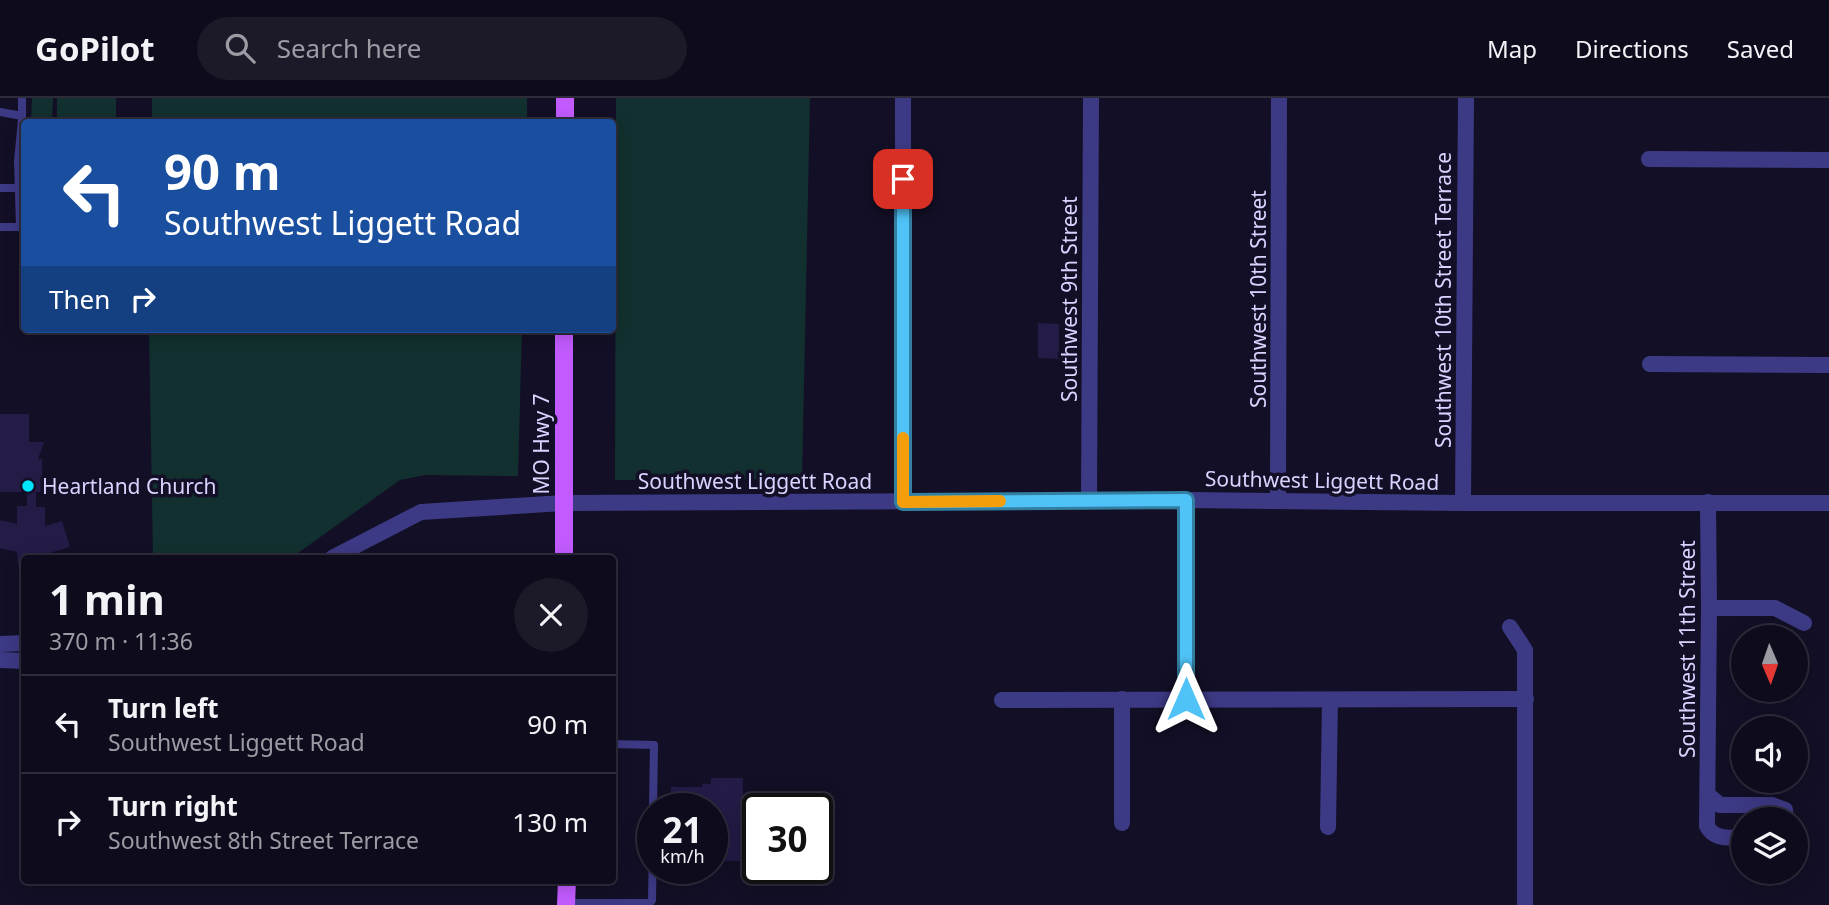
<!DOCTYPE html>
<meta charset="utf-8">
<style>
:root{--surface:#0e0b1c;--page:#1c1929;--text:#f1f3f6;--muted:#9b9ba3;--line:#2e2b3b}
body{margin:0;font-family:"Noto Sans",sans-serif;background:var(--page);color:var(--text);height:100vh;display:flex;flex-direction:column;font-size:26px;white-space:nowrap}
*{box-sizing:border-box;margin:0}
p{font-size:23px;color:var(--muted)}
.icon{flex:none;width:38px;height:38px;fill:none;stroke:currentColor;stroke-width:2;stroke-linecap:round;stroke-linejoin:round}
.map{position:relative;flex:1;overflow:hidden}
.sheet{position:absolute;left:21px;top:457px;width:595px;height:329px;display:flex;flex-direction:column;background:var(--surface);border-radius:7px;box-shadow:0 4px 18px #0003,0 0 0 2px var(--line)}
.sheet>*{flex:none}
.guide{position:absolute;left:21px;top:21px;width:595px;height:214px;border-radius:7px;box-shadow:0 4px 18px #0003,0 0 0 2px var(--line);background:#1a4fa0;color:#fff;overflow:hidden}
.needle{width:46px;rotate:178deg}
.controls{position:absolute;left:1731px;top:527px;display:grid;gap:14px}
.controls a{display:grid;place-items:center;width:77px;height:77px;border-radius:50%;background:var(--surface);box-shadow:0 4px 18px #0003,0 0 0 2px var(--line);font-size:35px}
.speed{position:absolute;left:637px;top:695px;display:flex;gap:14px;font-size:35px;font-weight:700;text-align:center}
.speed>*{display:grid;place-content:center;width:91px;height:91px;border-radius:50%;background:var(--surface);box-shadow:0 4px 18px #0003,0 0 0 2px var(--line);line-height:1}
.speed small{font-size:18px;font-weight:400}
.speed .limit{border:4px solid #111;border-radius:10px;background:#fff;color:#111}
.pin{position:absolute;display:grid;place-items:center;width:60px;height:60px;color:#fff;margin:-30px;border-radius:14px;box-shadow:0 4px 10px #0006}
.me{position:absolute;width:77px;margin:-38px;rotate:0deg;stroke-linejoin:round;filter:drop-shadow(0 0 5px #0008)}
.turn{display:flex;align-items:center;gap:24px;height:147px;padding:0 28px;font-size:32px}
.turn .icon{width:91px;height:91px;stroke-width:2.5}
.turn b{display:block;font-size:49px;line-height:60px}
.then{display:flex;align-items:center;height:66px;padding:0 28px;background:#0003;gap:14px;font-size:26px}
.round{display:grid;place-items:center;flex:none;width:74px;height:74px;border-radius:37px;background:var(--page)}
.summary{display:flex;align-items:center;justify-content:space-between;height:119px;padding:0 28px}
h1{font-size:42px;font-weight:700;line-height:52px}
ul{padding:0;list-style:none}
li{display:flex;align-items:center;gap:21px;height:98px;padding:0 28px;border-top:2px solid var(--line)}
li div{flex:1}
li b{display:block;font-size:26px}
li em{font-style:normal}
header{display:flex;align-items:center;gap:42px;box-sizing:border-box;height:98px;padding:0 35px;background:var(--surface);border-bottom:2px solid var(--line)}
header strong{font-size:33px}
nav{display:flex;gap:38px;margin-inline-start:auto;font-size:24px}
.search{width:490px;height:63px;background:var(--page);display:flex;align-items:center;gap:18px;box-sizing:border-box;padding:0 24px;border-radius:38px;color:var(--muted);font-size:26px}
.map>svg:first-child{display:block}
.green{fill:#12302f}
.building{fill:#241b47}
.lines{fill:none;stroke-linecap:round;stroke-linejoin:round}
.lane{stroke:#3d3a85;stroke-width:8}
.street{stroke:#3d3a85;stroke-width:16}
.primary{stroke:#c25bff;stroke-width:18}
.route-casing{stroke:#337fa1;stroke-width:18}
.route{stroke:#4fc3f7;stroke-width:12}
.slow{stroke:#f59e0b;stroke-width:12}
.poi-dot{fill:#00e5ff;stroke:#130f26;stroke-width:2.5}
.labels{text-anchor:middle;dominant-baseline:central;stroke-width:7;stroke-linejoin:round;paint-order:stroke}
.street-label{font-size:21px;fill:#d9d4ff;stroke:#130f26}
.poi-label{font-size:21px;fill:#d9d4ff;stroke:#130f26;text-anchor:start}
</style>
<header>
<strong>GoPilot</strong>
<div class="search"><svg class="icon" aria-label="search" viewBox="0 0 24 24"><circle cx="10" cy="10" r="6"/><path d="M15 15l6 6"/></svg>Search here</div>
<nav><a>Map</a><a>Directions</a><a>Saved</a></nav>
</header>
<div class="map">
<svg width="1829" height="807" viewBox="0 0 1829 807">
<rect width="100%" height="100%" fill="#130f26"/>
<g class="green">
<polygon points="32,0 53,0 52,24 31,24"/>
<rect x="57" y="0" width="59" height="24"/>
<rect x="152" y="0" width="375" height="24"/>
<polygon points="616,0 810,0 802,381 615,382"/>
<polygon points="149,231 522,231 518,378 425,377 400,382 291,460 153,460"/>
</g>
<g class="building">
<polygon points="1038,225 1059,226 1059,261 1038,260"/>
<polygon points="0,316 29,316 29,344 44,344 38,361 42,361 42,382 56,382 56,394 36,394 36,409 45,409 45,428 62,423 70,449 46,456 46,460 24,460 24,468 18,468 17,454 0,450 0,422 17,426 17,408 27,408 27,394 0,394"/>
<polygon points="711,680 743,680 742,763 712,763 712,710 671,710 671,689 702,689 702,686 711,686"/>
<rect x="668" y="770" width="21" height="10"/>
</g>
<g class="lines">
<g class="lane">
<polyline points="0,14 22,18"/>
<polyline points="0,90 19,90"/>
<polyline points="0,129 20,129 18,63 22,22 22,0"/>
<polyline points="612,646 654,647 653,710"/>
<polyline points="566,805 650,805 652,802 653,744"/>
</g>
<g class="street">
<polyline points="1649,61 1829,62"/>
<polyline points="1650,266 1829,267"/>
<polyline points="1089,402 1091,0"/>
<polyline points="1186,402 1186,601"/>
<polyline points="1278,402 1279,0"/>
<polyline points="903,404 903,0"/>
<path d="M1708,404L1709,510L1707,728C1714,742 1728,739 1743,740"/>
<polyline points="1463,405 1466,0"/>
<polyline points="332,460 421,414 563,405 1186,402 1463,405 1829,405"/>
<polyline points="1709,510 1775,510 1804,525"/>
<polyline points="1510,529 1525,552 1525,807"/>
<polyline points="0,546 24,545"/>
<polyline points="0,562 24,563"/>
<polyline points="1002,602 1526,601"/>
<polyline points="1708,697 1720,707 1772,707 1785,712 1786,721"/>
<polyline points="1122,725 1122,601"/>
<polyline points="1328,729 1330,602"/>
</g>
<g class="primary">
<polyline points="565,24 565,0"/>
<polyline points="564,460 564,231"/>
<polyline points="566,807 567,782"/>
</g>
</g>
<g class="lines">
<defs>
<polyline id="route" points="903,81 903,404 1186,402 1186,601"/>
</defs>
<use href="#route" class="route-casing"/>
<use href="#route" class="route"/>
<polyline class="slow" points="903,340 903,404 1000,403"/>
</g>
<circle class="poi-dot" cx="28" cy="388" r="7"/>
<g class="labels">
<g class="street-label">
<text transform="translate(1069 201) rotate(-90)">Southwest 9th Street</text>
<text transform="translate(1258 201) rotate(-90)">Southwest 10th Street</text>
<text transform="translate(1443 202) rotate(-90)">Southwest 10th Street Terrace</text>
<text transform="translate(541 346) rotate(-90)">MO Hwy 7</text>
<text transform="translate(1322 382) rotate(1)">Southwest Liggett Road</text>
<text x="755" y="383">Southwest Liggett Road</text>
<text transform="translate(1687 551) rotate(-90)">Southwest 11th Street</text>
</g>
<g class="poi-label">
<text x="42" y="388">Heartland Church</text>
</g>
</g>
</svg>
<div class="controls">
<a><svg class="needle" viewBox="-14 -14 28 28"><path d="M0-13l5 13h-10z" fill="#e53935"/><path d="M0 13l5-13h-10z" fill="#9b9ba3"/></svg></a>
<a><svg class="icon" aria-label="sound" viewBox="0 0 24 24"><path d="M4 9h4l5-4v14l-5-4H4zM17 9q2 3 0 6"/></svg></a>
<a><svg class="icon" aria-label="layers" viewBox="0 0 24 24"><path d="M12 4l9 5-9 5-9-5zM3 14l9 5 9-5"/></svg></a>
</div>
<div class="speed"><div>21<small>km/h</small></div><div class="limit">30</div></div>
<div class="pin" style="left:903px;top:81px;background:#d93025"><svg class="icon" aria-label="arrive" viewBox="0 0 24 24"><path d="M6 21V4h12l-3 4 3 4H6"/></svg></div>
<svg class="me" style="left:1186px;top:601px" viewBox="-20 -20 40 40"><path d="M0-17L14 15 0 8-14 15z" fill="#4fc3f7" stroke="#fff" stroke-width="4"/></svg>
<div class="guide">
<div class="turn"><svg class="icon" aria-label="left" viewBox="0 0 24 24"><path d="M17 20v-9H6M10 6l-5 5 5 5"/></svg><div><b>90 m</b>Southwest Liggett Road</div></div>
<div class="then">Then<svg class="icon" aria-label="right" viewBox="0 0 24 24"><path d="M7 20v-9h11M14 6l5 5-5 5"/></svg></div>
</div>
<section class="sheet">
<div class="summary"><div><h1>1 min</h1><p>370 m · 11:36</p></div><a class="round"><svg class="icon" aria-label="close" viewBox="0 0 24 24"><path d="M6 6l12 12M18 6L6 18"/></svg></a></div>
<ul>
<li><svg class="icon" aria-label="left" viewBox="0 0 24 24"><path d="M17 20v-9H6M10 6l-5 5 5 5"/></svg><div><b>Turn left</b><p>Southwest Liggett Road</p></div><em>90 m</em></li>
<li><svg class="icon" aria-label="right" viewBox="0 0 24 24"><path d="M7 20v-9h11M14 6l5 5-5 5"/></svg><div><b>Turn right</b><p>Southwest 8th Street Terrace</p></div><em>130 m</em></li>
</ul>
</section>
</div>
